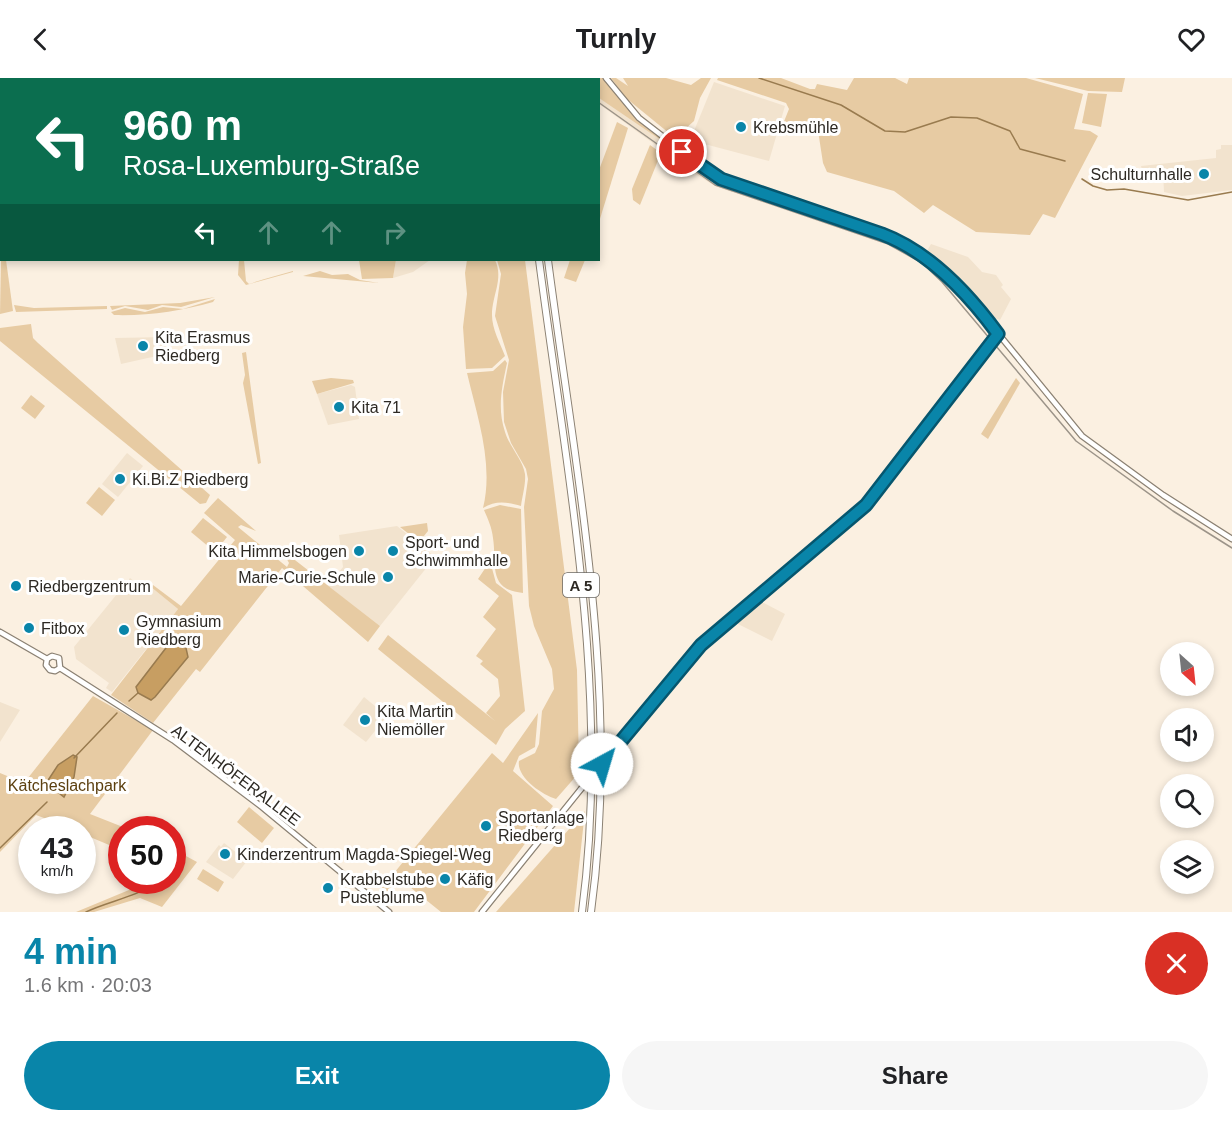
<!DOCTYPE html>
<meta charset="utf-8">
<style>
:root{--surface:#fff;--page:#f6f6f6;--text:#202124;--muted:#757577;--accent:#0985a9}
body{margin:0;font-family:Helvetica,sans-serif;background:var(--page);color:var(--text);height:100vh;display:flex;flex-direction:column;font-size:22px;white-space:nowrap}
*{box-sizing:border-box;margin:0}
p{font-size:20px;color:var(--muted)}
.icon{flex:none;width:33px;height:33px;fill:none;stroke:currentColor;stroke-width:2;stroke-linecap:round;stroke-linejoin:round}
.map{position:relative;height:834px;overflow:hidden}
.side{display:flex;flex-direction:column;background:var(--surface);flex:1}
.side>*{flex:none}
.top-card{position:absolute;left:0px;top:0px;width:600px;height:183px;box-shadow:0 3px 9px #0003;background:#0b6e4f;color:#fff;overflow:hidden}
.needle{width:39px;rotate:153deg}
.controls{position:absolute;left:1160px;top:564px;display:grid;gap:12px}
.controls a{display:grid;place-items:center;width:54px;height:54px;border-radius:50%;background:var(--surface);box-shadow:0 3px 9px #0003;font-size:30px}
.speed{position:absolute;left:18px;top:738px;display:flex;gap:12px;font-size:30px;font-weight:700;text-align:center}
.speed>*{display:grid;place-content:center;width:78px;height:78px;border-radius:50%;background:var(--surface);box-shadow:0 3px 9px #0003;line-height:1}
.speed small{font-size:15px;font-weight:400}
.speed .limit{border:9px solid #d22;background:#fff;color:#111}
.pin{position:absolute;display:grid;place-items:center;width:51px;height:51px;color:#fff;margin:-26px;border:3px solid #fff;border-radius:50%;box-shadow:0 2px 6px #0007}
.me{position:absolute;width:66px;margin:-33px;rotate:39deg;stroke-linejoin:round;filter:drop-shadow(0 0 4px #0008)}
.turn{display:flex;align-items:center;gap:21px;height:126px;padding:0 24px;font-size:27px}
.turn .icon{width:78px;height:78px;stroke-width:2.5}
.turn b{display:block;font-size:42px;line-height:51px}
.lanes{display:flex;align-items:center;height:57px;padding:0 24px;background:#0003;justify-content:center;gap:30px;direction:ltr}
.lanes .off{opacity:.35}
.round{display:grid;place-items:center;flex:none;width:63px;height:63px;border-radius:32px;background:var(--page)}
.overview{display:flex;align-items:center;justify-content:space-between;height:102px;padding:0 24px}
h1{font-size:36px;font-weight:800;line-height:45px;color:var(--accent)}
.action{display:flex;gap:12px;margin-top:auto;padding:12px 24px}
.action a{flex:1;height:69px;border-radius:36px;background:var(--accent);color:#fff;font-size:24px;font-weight:800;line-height:69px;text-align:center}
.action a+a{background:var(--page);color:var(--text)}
header{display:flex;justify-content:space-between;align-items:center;height:78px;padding:0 24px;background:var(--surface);font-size:27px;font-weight:800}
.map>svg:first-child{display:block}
.built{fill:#f2e3ce}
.green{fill:#e7cba3}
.water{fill:#c79e62;stroke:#997b4f;stroke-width:1.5}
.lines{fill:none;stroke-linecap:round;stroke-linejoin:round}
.stream{stroke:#997b4f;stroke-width:1.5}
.secondary-casing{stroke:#8b8173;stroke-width:7}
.highway-casing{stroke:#8b8173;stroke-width:8}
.secondary{stroke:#fff;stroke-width:4.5}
.highway{stroke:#fff;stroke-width:6}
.tram{stroke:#9c9489;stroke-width:1.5}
.secondary-bridge-casing{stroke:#8b8173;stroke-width:7;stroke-linecap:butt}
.secondary-bridge{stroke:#fff;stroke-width:4.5}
.route-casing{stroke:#06566e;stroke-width:15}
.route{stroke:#0985a9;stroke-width:10}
.poi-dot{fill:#0985a9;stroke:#fff;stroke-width:2}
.labels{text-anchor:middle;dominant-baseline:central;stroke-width:6;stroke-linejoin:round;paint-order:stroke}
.shield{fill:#fff;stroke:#6c6965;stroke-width:1.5}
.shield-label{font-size:15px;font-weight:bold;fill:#2d2923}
.poi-label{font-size:16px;fill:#2d2923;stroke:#fff;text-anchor:start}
.street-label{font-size:16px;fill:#2d2923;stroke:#fff}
.park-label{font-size:16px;fill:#5c4010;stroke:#fff}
</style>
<header><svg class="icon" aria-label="back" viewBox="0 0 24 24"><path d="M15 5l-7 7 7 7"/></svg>Turnly<svg class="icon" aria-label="heart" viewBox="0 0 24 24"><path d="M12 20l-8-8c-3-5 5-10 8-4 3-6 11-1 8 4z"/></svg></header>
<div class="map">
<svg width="1232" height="834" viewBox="0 0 1232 834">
<rect width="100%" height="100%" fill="#fbf0e1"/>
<g class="built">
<polygon points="714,4 785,28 769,83 697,64 694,53"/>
<polygon points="599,20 630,39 705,96 734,110 732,114 715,108 697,97 599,26"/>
<polygon points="1221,67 1232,67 1232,112 1182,118 1164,114 1163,93 1142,92 1141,88 1216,80 1216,72 1221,71"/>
<polygon points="931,166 968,179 982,194 996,197 1003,207 1001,209 1011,221 1000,242 992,239 962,205 926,175"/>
<polygon points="396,182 430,182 413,194 393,200"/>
<polygon points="167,259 170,275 121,286 115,260"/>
<polygon points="351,307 355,309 359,341 328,347 317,316"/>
<polygon points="127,375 143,388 118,419 102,406"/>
<polygon points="397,448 435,479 380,548 328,508 343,489 339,457"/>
<polygon points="130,500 147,514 151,509 178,531 112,614 106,610 109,605 76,581 74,569"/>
<polygon points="758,522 785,536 772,563 732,543"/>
<polygon points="364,619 387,638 366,664 343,647"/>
<polygon points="0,624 20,632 0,664"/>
<polygon points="224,765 247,783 233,801 206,784 219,767 221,769"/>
</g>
<g class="green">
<polygon points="562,0 604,0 637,42 677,73 599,20 598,2"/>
<polygon points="611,0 616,0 628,8 623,0 666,0 691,7 701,0 711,0 700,20 694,43 675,60 626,20"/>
<path d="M718,0H781L810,11H815L817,6L847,12L854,0H895L907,6L909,0H1026L1083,16L1074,51L1090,53L1098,58L1055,140L1043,136L1030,157L976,154L933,127L924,135L894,113L827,94L823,85L817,46C807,44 796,43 788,52H784L783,46L789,31L786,25L717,2Z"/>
<polygon points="1035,0 1125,0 1122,14 1088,13"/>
<polygon points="1088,15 1107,16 1101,49 1082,45"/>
<polygon points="617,44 628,50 599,144 599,92"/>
<polygon points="650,67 661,75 640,127 633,122 632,111"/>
<polygon points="1165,91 1191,91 1192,104 1165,105"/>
<polygon points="1,180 6,182 13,233 0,236"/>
<path d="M239,182H244L246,203L249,206C264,201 278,197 293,193V194L246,207L238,197Z"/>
<polygon points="359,182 396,182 393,200 362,201"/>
<path d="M467,182H495C504,201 492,217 492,237C492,251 500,265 505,278L492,290L466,291L463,249L467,216L465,195Z"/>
<path d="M497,182H525L577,592L579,690L577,697L556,721C542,717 516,699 519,683L535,675L539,666L542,633L554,611L552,591L534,548L529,528L524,429L528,401L526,391L511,365L504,344L503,314L509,282L495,238L501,196Z"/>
<polygon points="570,182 585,182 576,204 564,200"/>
<polygon points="320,193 332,197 348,196 360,202 379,205 303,198"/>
<polygon points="215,219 181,229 162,227 148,232 125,228 112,232 110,228 180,225"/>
<path d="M215,221L213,224C181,233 148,238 114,237L111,234L125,230L145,234L163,229L183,231Z"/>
<polygon points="14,227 34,230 107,228 107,231 16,234"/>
<polygon points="31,246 33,260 38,265 210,417 206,425 200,426 0,263 0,250"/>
<polygon points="246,274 261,385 258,386 243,305 245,297 242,275"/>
<path d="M505,282L507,285C502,309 497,330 505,354C509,368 523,382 525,396C526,406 522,419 521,428C507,424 496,422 483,430C494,386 477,338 467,295L493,293Z"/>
<polygon points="331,300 353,302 354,305 317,316 312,303"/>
<polygon points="1016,300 1020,305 988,361 981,356"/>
<polygon points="31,317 45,328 35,341 21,330"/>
<polygon points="99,409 115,422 102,438 86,425"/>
<polygon points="218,420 256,453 241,447 238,449 287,489 289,485 282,472 380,548 368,564 282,490 200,594 196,591 153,645 111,617 178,531 151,509 153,507 181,528 235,462 204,435"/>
<path d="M500,427L521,431L523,515C487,512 497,485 493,460C492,450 488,441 484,432Z"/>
<polygon points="203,440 227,459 215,474 191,454"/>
<polygon points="427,445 428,453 419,464 400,449"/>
<polygon points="490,483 496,505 512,517 525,633 505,651 496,667 378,571 388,557 495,643 486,635 500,618 498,601 480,586 483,583 476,578 496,551 483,539 499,518 478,501"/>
<polygon points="93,618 153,652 90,736 128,751 122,752 121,772 83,756 82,752 73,751 36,737 0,774 0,695 24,705"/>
<polygon points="538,635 535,669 519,678 513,693 553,728 474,834 441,834 400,801 386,815 381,811 492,675 503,685"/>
<polygon points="249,729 274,750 262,765 237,744"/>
<polygon points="585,733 574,834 496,834"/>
<polygon points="173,771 197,784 162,829 140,820 94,834 76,834 141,807 142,803 172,802"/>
<polygon points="203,791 224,804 218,814 197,801"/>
</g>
<g class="water">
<polygon points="173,565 186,570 188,579 155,619 151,622 138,615 136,609 169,566"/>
<polygon points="73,677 77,679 74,699 64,719 55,712 53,714 43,710 58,687"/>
</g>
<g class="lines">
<g class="stream">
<polyline points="759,0 841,27 885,53 905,54 951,39 977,40 1010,53 1020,71 1065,83"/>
<polyline points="330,2 334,0"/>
<polyline points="1082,101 1093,108 1107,112 1124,111 1188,122 1232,114"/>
<polyline points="129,623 138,615"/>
<polyline points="74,680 117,635"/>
<polyline points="0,770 47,724"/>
<path d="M86,834C106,824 139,818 153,806"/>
</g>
<defs>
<g id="secondary">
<polyline points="606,0 639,40 709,94 736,107 889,158 935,187 974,226 1082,358 1163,417 1232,461"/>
<polyline points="297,2 301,0"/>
<polyline points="312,2 315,0"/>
<polyline points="0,66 2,66"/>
<polyline points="0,554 47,581 52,578 59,580 60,590"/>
<polyline points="47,581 46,587 50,592 55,593 60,590"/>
<polyline points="60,590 173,662 262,729 389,834"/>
<polyline points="613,673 676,595 714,555 861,433 998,256"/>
<polyline points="482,834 581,711"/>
</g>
<g id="highway">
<polyline points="515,0 515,2"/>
<polyline points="525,0 525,2"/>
<path d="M539,182C567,398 611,616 582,834"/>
<path d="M548,182C576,398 621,616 591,834"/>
</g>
</defs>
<use href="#secondary" class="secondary-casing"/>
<use href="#highway" class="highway-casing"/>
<use href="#secondary" class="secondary"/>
<use href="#highway" class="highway"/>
<g class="tram">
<polyline points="554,0 557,2"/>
<polyline points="101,2 102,0"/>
<polyline points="598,24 715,107 888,166 922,185 942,204 1076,363 1173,433 1232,470"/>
<polyline points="0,114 2,111"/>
</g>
<defs>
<polyline id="secondary-bridge" points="581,711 613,673"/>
</defs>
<use href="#secondary-bridge" class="secondary-bridge-casing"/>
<use href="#secondary-bridge" class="secondary-bridge"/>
</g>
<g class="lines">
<defs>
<path id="route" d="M602,686L701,567L866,427L998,256C968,215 930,174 882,156L721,101L682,74"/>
</defs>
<use href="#route" class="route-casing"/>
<use href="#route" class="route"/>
</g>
<g class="poi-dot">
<circle cx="741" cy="49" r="6"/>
<circle cx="1204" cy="96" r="6"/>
<circle cx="143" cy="268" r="6"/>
<circle cx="339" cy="329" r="6"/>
<circle cx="120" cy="401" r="6"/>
<circle cx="359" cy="473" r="6"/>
<circle cx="393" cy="473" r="6"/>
<circle cx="388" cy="499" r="6"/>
<circle cx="16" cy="508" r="6"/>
<circle cx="29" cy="550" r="6"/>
<circle cx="124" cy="552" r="6"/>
<circle cx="365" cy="642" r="6"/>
<circle cx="486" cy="748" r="6"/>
<circle cx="225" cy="776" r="6"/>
<circle cx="445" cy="801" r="6"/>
<circle cx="328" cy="810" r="6"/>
</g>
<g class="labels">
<rect class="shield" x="563" y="495" width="36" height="24" rx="4.5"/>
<g class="shield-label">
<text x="581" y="507">A 5</text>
</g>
<g class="poi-label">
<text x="753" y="49">Krebsmühle</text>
<text x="1192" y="96" text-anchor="end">Schulturnhalle</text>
<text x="155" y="259">Kita Erasmus<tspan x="155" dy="18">Riedberg</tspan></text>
<text x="351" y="329">Kita 71</text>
<text x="132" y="401">Ki.Bi.Z Riedberg</text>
<text x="405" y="464">Sport- und<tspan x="405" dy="18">Schwimmhalle</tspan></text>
<text x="347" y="473" text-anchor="end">Kita Himmelsbogen</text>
<text x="376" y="499" text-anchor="end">Marie-Curie-Schule</text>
<text x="28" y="508">Riedbergzentrum</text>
<text x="136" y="543">Gymnasium<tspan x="136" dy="18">Riedberg</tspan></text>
<text x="41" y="550">Fitbox</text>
<text x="377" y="633">Kita Martin<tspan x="377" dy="18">Niemöller</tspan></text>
<text x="498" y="739">Sportanlage<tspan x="498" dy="18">Riedberg</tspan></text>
<text x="237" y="776">Kinderzentrum Magda-Spiegel-Weg</text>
<text x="340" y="801">Krabbelstube<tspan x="340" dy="18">Pusteblume</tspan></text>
<text x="457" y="801">Käfig</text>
</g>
<g class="street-label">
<text transform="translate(236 697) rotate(37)">ALTENHÖFERALLEE</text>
</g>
<g class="park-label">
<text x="67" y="707">Kätcheslachpark</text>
</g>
</g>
</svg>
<div class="controls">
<a><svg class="needle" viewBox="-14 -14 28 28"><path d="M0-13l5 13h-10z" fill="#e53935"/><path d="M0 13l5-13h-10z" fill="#757577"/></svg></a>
<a><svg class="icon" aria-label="sound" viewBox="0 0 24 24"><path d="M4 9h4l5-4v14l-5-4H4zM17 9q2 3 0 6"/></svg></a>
<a><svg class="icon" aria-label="search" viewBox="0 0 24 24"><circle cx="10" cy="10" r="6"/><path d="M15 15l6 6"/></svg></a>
<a><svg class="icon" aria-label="layers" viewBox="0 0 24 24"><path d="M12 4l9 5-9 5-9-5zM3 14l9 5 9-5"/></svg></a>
</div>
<div class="speed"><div>43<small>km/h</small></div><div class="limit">50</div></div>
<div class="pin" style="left:682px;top:74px;background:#d93025"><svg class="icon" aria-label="arrive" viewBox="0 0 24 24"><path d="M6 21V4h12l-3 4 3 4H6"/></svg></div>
<svg class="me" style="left:602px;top:686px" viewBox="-20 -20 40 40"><circle r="19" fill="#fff"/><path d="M0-13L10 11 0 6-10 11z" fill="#0985a9"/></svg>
<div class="top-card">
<div class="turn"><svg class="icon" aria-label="left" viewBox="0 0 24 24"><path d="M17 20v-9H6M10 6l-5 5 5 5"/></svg><div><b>960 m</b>Rosa-Luxemburg-Straße</div></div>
<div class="lanes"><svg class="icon" aria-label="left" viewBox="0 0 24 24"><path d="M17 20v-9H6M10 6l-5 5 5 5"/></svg><svg class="icon off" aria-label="ahead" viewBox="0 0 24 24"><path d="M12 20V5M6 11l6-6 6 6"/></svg><svg class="icon off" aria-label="ahead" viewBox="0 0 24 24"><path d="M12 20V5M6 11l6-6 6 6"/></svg><svg class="icon off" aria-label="right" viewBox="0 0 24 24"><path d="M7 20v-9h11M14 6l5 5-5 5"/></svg></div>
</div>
</div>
<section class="side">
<div class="overview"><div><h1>4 min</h1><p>1.6 km · 20:03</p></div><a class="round" style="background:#d93025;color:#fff"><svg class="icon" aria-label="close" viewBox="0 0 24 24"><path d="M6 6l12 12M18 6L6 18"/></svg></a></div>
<div class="action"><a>Exit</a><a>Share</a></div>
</section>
